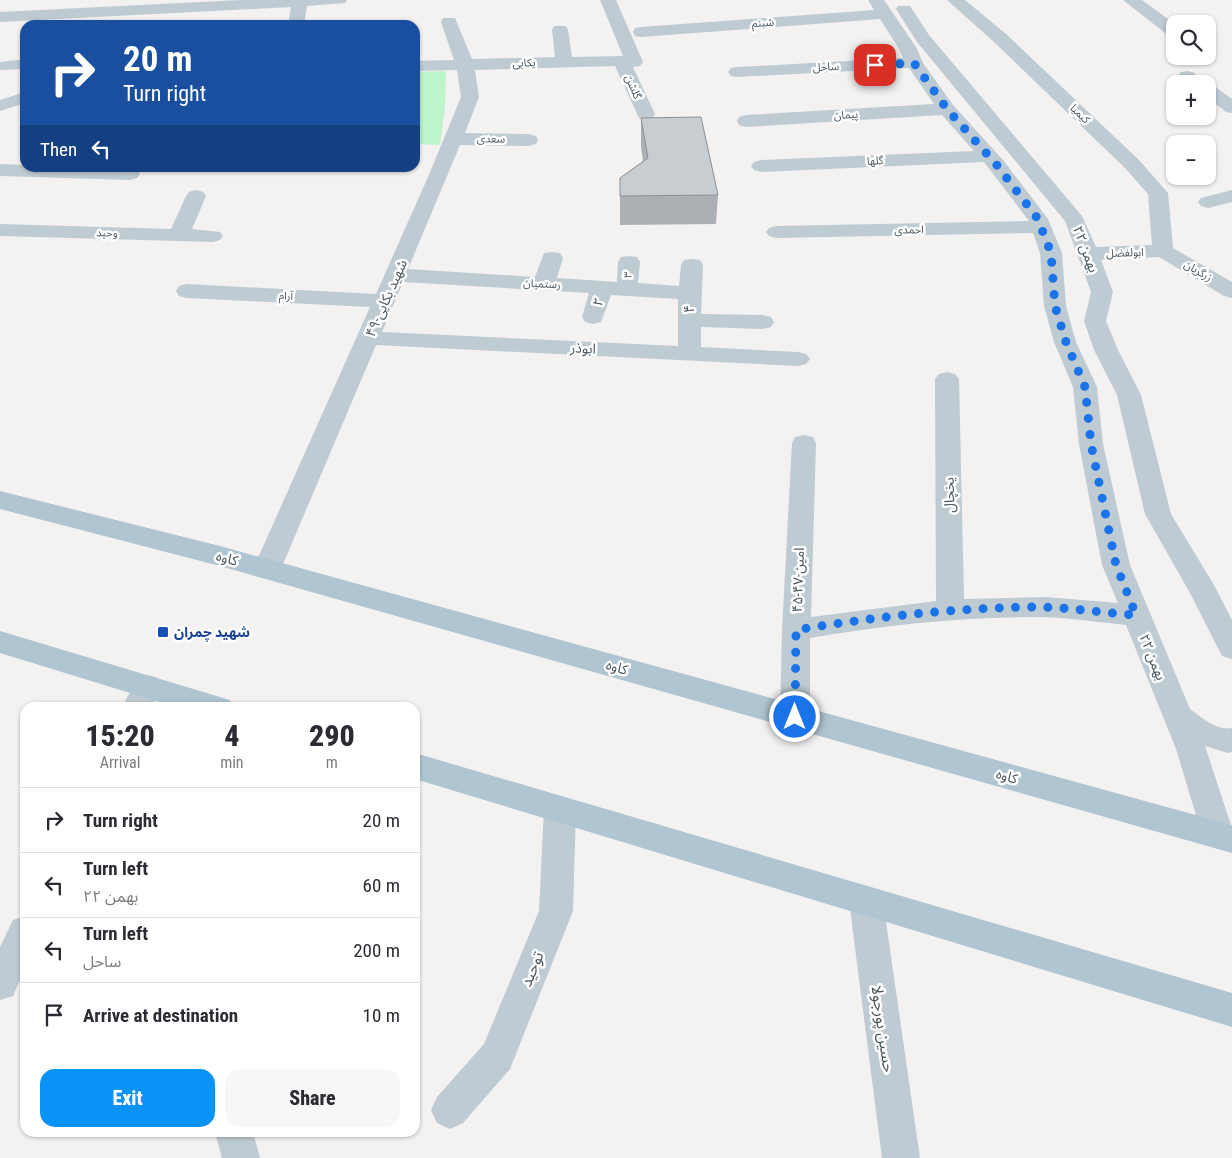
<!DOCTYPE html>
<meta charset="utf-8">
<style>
:root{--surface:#fff;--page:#f7f7f7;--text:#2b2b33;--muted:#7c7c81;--line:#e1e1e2;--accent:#0993f6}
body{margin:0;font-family:"Roboto Condensed","Noto Sans Arabic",sans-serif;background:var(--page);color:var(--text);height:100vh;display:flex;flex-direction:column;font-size:19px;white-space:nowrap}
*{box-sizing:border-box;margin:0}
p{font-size:16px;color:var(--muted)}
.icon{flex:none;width:28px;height:28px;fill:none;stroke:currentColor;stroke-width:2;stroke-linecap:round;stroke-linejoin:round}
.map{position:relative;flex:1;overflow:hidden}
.sheet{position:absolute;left:20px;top:702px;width:400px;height:435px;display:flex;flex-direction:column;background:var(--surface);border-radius:15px;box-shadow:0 1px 4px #0004}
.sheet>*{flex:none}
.hud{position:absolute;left:20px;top:20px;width:400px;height:152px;border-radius:15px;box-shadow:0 1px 4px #0004;background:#1a4fa0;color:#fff;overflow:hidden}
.buttons{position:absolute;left:1166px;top:15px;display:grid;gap:10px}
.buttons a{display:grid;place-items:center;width:50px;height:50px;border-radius:10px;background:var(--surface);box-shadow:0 1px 4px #0004;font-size:25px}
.pin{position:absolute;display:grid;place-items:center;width:42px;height:42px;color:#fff;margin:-21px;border-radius:10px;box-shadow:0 2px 8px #0006}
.me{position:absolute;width:55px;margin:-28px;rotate:0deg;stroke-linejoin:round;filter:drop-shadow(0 0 4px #0008)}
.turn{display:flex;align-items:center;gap:18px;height:105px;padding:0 20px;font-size:22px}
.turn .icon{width:65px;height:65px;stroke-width:2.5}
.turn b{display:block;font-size:35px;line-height:42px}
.then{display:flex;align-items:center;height:48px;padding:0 20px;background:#0003;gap:10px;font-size:19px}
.eta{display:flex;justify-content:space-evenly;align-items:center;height:85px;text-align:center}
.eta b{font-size:30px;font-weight:800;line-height:35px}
.action{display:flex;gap:10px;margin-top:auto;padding:10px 20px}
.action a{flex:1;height:58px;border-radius:15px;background:var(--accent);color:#fff;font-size:20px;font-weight:800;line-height:58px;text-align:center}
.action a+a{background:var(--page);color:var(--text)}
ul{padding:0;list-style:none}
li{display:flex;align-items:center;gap:15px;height:65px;padding:0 20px;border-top:1px solid var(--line)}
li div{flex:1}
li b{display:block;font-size:19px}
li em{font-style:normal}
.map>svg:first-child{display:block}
.green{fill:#bdf4ca}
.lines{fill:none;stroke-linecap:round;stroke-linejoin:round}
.minor{fill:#becbd2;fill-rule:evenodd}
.major{fill:#afc6d2;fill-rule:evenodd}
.wall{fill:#acb0b5}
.building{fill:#c8cdd2;stroke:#8c9093}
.route{stroke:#1a73e8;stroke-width:9;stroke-dasharray:0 16.2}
.transit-dot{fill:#1a4fb4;stroke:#fff;stroke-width:2}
.labels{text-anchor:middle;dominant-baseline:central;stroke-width:5;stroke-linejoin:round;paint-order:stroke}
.far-street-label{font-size:11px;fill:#475861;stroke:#fff}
.street-label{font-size:14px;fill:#475861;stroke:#fff}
.transit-label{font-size:14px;font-weight:bold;fill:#164399;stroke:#fff;text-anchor:start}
.near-street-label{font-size:16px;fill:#475861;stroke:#fff}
</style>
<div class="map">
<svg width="1232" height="1158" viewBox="0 0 1232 1158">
<rect width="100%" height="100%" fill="#f4f1f1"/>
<polygon class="green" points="446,71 445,108 440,145 415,144 415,72"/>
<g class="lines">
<g class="minor">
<polygon points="241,0 347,0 345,3 307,6 304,25 288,25 291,7 0,22 0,12"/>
<path d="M600,0H616L643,62L640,66L633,67L655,114L653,118L646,120L639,118L615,66L475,70L479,97L465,133L529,134L536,136L538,140L536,144L529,146L460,145L408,269L535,277L544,253L552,252L560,253L563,258L557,278L617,282L618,262L621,257L629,256L637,257L640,262L638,283L679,286L681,265L684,260L692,259L700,260L703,265L701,314L763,315L771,317L774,322L771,327L763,329L701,327V347L798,352L806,354L810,359L806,364L798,366L376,345L281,569L277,576L267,579L257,576L253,569L370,307L187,298L179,296L176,291L179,286L187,284L376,294L428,177L461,97L457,70L415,71V61L454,60L441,22L443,18H455L472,59L555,57L552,30L554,26H566L568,30L572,57L623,56ZM403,282L589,293L582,317L585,322L593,324L601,322L611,295L678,299V346L382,332Z"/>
<path d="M868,0H884L916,47L923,63L953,105L1003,160L1048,219L1062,253L1066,306L1076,342L1097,387L1103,444L1130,565L1190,709C1201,717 1217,731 1232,728V752L1228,753L1205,746L1232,828V840L1229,845L1218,849L1207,845L1202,835L1176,749L1126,625C1096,622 1065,617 1035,617C960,617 884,625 810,638V717L806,725L795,729L784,725L780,717L782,630L792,443L795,437L804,435L813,437L816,443L811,617L936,601L935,379L939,374L947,372L955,374L959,379L964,599L1046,597L1118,603L1102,565L1079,444L1073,387L1054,342L1044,306L1040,253L1033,233L776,238L769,236L766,232L769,228L776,226L1029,221L984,162L761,172L754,170L751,166L754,162L761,160L974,151L942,115L746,127L739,125L737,121L739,117L746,115L934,104L909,68L737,77L731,76L728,72L731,68L737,67L903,58L898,47L880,19L641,37L635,36L633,32L635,28L641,27L874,10Z"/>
<polygon points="947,0 965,0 1006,34 1139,160 1168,193 1173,248 1232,282 1232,298 1224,296 1159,257 1101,260 1113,292 1106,321 1118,350 1141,395 1171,514 1214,585 1232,620 1232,659 1222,656 1190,593 1145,514 1117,395 1094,350 1084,321 1091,292 1065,221 917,42 896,9 898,6 910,6 929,35 1082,216 1096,247 1152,245 1148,194 1125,168 994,42"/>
<polygon points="1123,0 1142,0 1175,24 1175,37 1169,36"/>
<polygon points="25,59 25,69 0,70 0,62"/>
<polygon points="1187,71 1193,72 1207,84 1186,84 1178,76 1181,72"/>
<polygon points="1208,85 1214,86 1232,99 1232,113 1226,112 1208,98"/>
<polygon points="25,92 25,103 0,111 0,100"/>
<polygon points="0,164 25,165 25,168 130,168 137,170 140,174 137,178 130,180 0,176"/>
<polygon points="196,190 203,192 206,196 192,229 220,232 223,236 220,240 213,242 0,236 0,224 171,229 186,196 189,192"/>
<polygon points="1232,190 1232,202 1208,208 1201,206 1198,202 1201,198"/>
<polygon points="148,675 158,678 163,686 151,708 121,708 138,678"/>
<polygon points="560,796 571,800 576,809 573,911 510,1069 463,1123 450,1129 437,1123 431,1110 437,1097 484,1044 539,911 544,809 549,800"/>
<polygon points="866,886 878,890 883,901 920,1158 882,1158 849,901 854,890"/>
<polygon points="25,916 25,968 13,996 0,1000 0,947 13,920"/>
<polygon points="215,1132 253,1132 260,1158 222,1158"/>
</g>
<g class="major">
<polygon points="0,491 220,546 1232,825 1232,853 220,566 0,509"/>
<polygon points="0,631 230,700 234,708 179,708 0,653"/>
<polygon points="415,753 1232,993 1232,1027 415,779"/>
</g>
</g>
<polygon class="wall" points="641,118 718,195 716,224 620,225 620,178 643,161 641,147"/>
<polygon class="building" points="701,117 718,195 620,196 620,178 648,158 641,118"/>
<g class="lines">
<path class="route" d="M795,717L796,630C874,617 954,608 1034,607C1068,607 1102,613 1136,615L1116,565L1091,444L1085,387L1066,342L1055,306L1051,253L1041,227L1038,219L996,164L947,109L914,63L875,65"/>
</g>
<rect class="transit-dot" x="157" y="626" width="12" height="12" rx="2.5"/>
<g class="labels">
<g class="far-street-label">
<text transform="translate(763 23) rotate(-4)">شبنم</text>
<text transform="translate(524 63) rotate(-2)">یکایی</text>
<text transform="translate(826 67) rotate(-3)">ساحل</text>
<text transform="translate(633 87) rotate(66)">گلشن</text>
<text transform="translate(1080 114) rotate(44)">کیمیا</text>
<text transform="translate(846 115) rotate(-3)">پیمان</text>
<text transform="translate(491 139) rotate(1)">سعدی</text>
<text transform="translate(875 161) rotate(-3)">گلها</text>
<text transform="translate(909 230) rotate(-1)">احمدی</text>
<text transform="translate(107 233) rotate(2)">وحید</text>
<text transform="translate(1125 253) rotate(-2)">ابولفضل</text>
<text transform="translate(1198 271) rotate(30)">زرگریان</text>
<text transform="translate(628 275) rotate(-84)">۳</text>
<text transform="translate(542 284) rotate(3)">رستمیان</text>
<text transform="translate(286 296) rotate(3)">آرام</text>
</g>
<g class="street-label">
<text transform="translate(1086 249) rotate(69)">۲۲ بهمن</text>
<text transform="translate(386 298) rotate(-66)">۴۹-شهید بکایی</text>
<text transform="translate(598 302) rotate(-72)">۲</text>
<text transform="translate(689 309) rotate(-90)">۴</text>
<text transform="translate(583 348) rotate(3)">ابوذر</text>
<text transform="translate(949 495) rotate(-91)">یخچال</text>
<text transform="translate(227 558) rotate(15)">کاوه</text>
<text transform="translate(798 580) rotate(-88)">۴۵-۴۷-امین</text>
<text transform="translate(1153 657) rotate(68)">۲۲ بهمن</text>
<text transform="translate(617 667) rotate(16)">کاوه</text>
<text transform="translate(1007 776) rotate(16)">کاوه</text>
</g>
<g class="transit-label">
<text x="174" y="632">شهید چمران</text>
</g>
<g class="near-street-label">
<text transform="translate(532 969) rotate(-68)">توحید</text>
<text transform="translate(883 1029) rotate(82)">حسین پورجولا</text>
</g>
</g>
</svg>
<div class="buttons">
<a><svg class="icon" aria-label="search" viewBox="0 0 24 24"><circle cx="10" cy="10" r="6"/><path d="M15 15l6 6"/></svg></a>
<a>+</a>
<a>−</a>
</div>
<div class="pin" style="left:875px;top:65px;background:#d93025"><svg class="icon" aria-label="arrive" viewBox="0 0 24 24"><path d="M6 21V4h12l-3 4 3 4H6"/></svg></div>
<svg class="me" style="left:795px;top:717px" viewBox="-20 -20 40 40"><circle r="17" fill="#1a73e8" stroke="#fff" stroke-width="3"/><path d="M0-11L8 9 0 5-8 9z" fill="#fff"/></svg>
<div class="hud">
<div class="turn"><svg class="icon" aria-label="right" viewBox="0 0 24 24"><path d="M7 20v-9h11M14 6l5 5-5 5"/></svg><div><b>20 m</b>Turn right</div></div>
<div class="then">Then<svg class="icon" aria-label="left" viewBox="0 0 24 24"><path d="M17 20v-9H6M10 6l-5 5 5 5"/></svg></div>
</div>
<section class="sheet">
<div class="eta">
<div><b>15:20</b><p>Arrival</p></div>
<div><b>4</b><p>min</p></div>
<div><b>290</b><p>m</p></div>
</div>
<ul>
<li><svg class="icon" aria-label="right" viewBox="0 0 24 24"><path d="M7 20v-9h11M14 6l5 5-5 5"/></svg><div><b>Turn right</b></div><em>20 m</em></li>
<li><svg class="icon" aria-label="left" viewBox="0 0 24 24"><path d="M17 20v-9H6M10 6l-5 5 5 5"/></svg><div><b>Turn left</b><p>۲۲ بهمن</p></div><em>60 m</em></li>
<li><svg class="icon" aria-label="left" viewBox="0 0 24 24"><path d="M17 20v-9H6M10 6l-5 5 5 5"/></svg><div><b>Turn left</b><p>ساحل</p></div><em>200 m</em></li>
<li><svg class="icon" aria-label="arrive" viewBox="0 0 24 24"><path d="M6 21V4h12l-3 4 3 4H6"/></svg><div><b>Arrive at destination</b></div><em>10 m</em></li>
</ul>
<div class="action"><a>Exit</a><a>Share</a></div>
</section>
</div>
